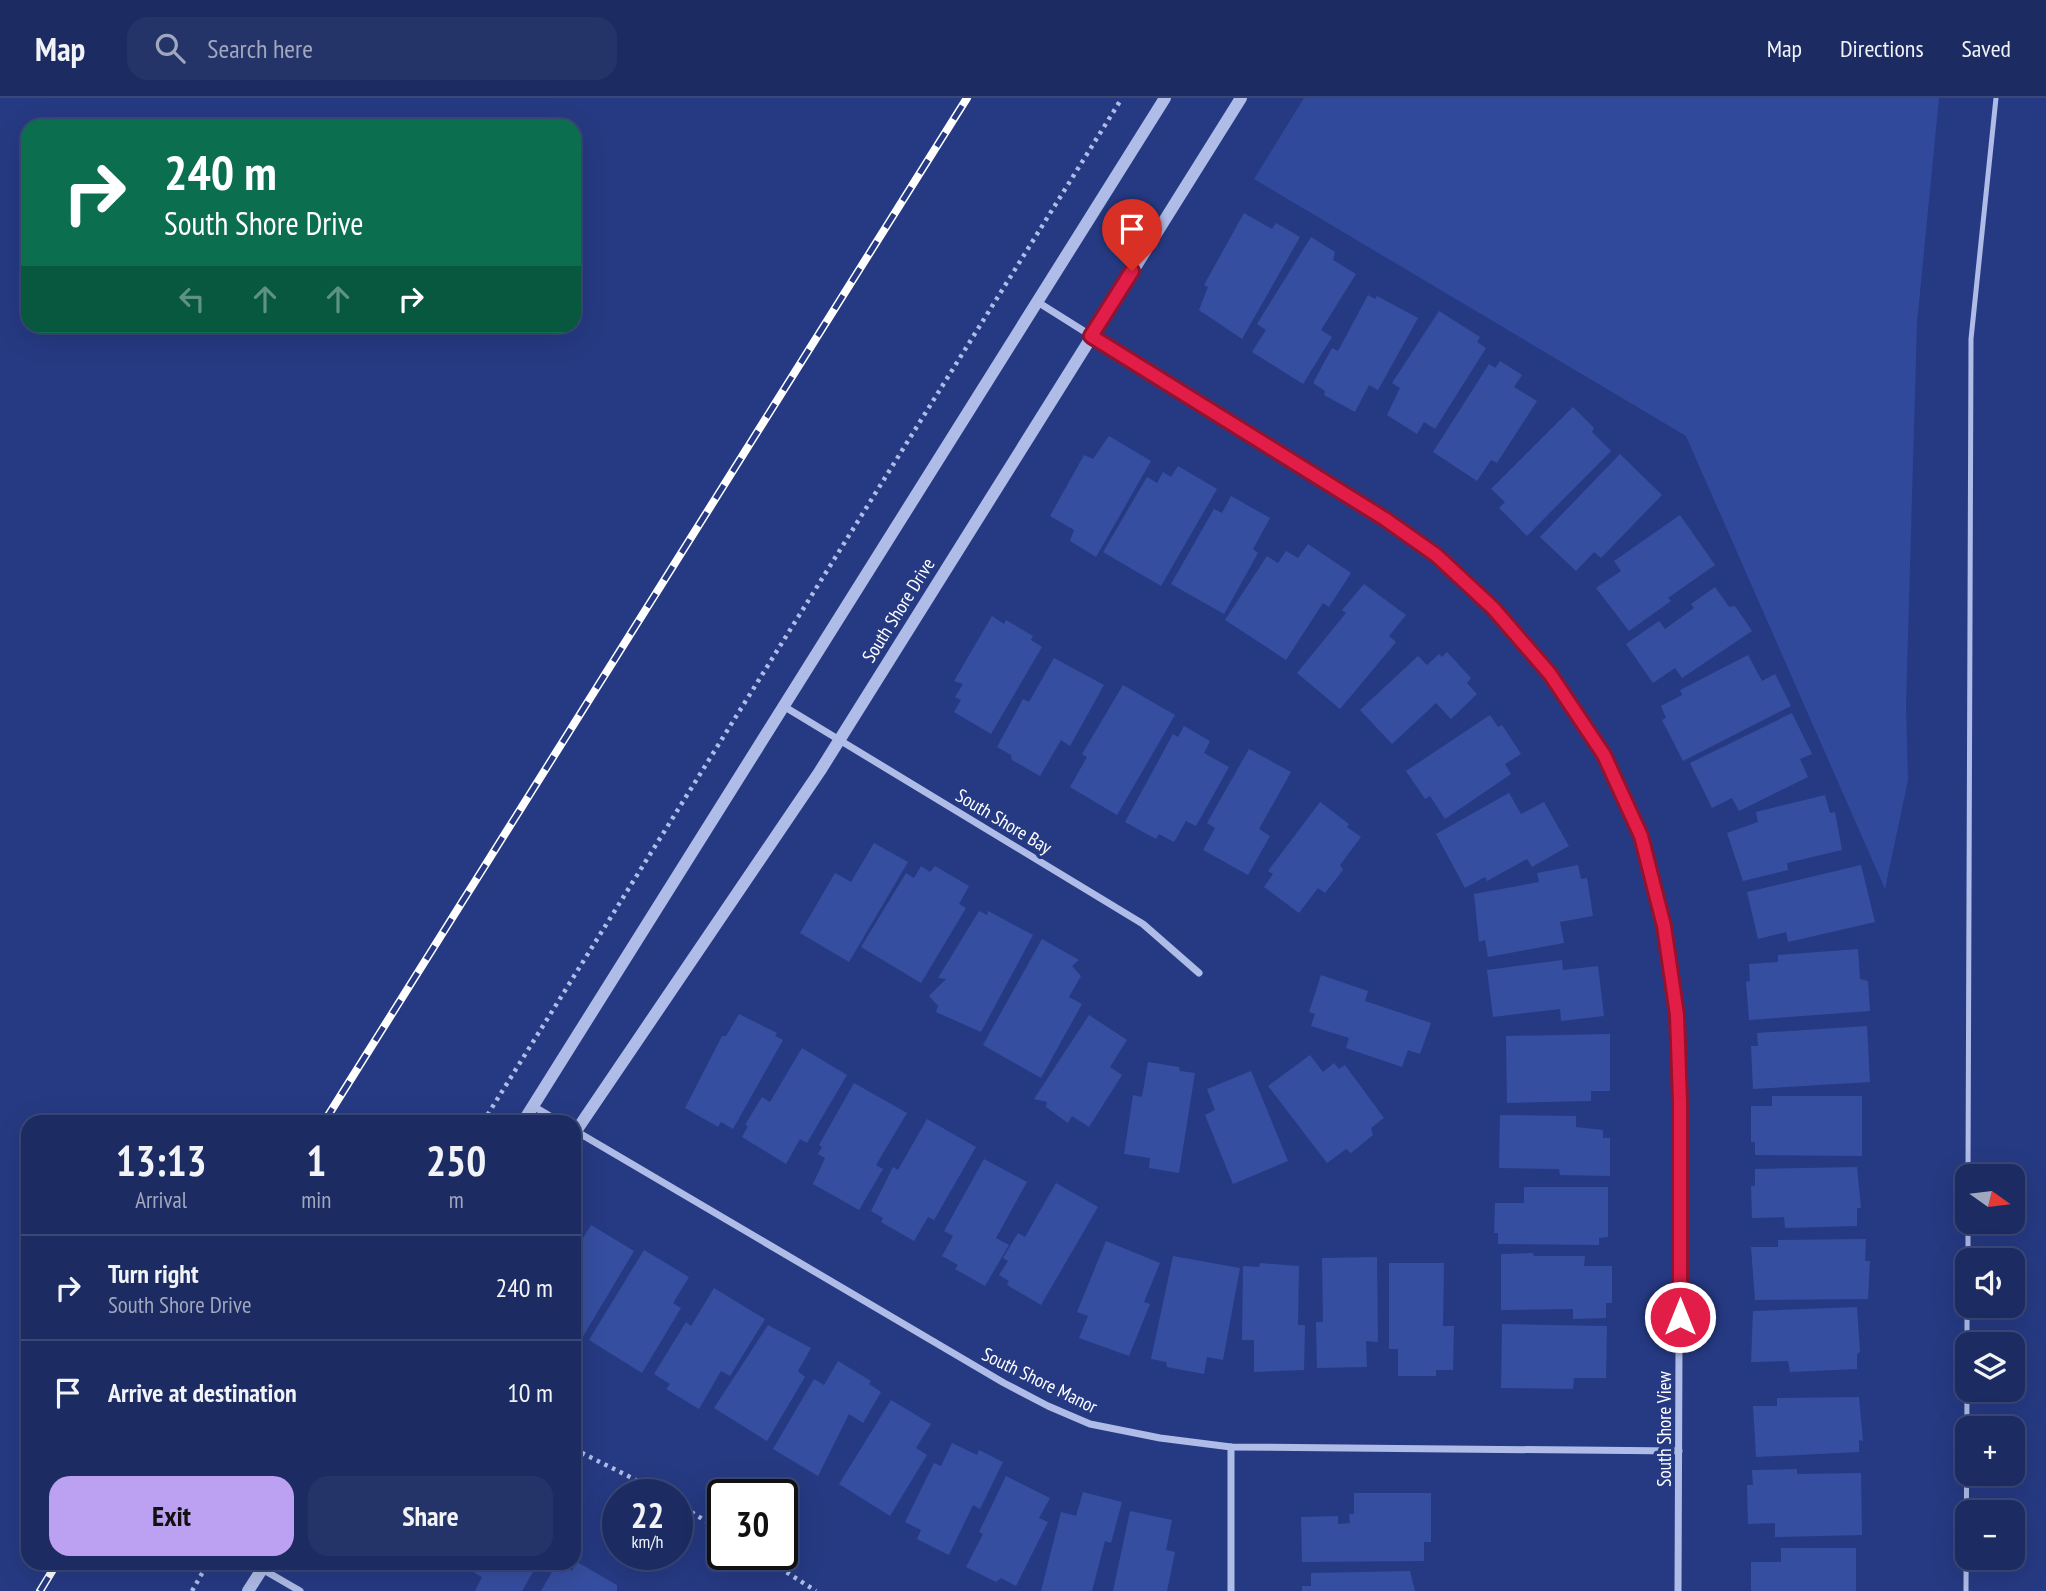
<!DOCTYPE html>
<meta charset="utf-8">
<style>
:root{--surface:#1c2c62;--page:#253468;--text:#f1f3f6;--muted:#a0a7be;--line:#3a4877;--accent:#bca0f2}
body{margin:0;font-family:"PT Sans Narrow",sans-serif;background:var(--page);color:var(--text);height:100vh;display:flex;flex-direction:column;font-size:26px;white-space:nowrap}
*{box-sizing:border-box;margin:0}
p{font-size:23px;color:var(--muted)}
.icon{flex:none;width:38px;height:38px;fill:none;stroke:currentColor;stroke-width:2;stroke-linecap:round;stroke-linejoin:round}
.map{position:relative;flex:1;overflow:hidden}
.sheet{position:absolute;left:21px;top:1017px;width:560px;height:455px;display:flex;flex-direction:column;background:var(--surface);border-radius:21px;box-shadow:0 7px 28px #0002,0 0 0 2px var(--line)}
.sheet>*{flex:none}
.guide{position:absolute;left:21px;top:21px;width:560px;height:214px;border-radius:21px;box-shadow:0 7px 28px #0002,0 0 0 2px var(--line);background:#0b6e4f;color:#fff;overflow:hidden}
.needle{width:46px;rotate:104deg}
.controls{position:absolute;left:1955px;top:1066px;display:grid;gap:14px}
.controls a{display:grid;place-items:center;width:70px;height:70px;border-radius:14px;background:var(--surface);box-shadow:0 7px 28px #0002,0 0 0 2px var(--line);font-size:35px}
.speed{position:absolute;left:602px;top:1381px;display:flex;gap:14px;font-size:35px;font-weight:700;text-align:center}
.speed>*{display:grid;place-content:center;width:91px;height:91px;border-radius:50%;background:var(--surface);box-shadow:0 7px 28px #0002,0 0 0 2px var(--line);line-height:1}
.speed small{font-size:18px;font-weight:400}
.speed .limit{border:4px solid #111;border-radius:10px;background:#fff;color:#111}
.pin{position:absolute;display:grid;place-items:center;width:60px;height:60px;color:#fff;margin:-72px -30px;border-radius:50% 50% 50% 0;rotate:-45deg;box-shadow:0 0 7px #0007}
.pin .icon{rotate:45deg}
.me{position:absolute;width:77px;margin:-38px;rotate:0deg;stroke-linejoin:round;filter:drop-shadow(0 0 5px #0008)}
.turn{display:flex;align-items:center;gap:24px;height:147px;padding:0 28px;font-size:32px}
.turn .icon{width:91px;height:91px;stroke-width:2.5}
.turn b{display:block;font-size:49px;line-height:60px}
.lanes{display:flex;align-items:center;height:66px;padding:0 28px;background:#0003;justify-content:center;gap:35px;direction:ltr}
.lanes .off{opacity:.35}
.eta{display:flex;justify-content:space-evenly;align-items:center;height:119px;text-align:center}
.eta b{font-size:42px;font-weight:600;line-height:49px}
.action{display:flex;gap:14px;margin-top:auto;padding:14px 28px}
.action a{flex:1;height:80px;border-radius:21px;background:var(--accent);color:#111;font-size:28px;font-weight:600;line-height:80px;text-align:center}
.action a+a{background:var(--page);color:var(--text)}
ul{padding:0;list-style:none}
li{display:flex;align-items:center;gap:21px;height:105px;padding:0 28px;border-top:2px solid var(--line)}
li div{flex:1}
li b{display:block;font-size:26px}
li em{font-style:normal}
header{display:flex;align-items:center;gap:42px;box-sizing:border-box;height:98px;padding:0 35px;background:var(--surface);border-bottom:2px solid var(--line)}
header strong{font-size:33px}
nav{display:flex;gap:38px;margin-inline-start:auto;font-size:24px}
.search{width:490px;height:63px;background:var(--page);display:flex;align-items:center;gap:18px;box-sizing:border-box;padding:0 24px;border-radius:21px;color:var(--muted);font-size:26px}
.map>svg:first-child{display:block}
.green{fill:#30499b}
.building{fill:#364ea0}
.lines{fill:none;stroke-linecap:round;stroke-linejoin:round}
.path{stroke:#afbce7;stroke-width:4.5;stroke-dasharray:3.5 5;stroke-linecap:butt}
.service{stroke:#afbce7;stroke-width:5}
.minor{stroke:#afbce7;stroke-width:7}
.tertiary{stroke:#afbce7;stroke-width:12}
.rail-casing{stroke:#fff;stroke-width:8}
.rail{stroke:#263a83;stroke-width:5;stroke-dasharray:16;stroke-linecap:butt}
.route-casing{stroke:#92132f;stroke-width:18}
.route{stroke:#e11d48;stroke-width:12}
.labels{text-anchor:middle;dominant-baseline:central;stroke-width:7;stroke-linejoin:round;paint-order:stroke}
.street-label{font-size:19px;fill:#fff;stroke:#263a83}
</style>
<header>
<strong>Map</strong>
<div class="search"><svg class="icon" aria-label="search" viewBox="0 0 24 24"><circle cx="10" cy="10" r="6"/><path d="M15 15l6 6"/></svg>Search here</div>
<nav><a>Map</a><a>Directions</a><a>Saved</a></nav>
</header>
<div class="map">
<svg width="2046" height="1493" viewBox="0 0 2046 1493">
<rect width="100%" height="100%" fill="#263a83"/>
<polygon class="green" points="1304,0 1939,0 1917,225 1906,607 1908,682 1885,791 1686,338 1254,81"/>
<g class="building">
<polygon points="1244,115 1272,131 1276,125 1300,139 1242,241 1199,212 1208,189 1204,187"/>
<polygon points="1311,139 1335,154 1333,162 1356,176 1321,232 1332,239 1303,286 1252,254 1266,232 1257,226"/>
<polygon points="1368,197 1375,201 1377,198 1418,220 1378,292 1369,287 1355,314 1324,297 1325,293 1313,285 1332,250 1338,253"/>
<polygon points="1439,213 1480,239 1477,244 1486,250 1435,331 1424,324 1417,336 1387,317 1400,290 1392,285"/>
<polygon points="1500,263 1522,277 1514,289 1537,303 1497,365 1491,362 1477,383 1433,354 1489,266 1495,270"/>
<polygon points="1573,309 1594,330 1592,334 1611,353 1527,438 1499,410 1505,404 1491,391"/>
<polygon points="1109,338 1151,363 1096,459 1070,443 1074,432 1050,418 1084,357 1093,361"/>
<polygon points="1620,356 1662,397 1601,460 1594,454 1576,473 1540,439"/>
<polygon points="1178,368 1217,391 1161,488 1103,454 1147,379 1157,385 1163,374 1171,379"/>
<polygon points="1231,398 1270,420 1253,451 1258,455 1224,516 1171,486 1214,411 1222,415"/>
<polygon points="1680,417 1715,467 1668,500 1671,503 1629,533 1596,490 1621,473 1614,463"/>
<polygon points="1308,446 1351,475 1329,509 1323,505 1286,562 1225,522 1267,458 1278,465 1286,453 1298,460"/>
<polygon points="1364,486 1406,517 1389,538 1396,544 1340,611 1297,575 1346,515 1342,512"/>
<polygon points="1715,489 1729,509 1735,508 1752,533 1682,580 1675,570 1653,585 1626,546 1659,523 1665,531 1694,510 1691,506"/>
<polygon points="992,518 1004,526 1006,522 1033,538 1031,542 1042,549 991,636 954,614 961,602 955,599 963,586 954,583"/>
<polygon points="1447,554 1471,580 1467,585 1477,596 1451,621 1436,605 1392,646 1360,612 1418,558 1427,567 1439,556 1442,559"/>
<polygon points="1748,557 1762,583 1775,576 1791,608 1683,663 1662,622 1666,620 1661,608 1682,597 1680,592"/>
<polygon points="1054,560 1104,587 1070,648 1061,642 1040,678 1012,662 1011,657 997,649 1023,601 1029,604"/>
<polygon points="1123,587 1175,617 1117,717 1070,689 1087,659 1082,656"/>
<polygon points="1792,615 1812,656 1800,661 1808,679 1739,713 1732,700 1712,710 1690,665"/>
<polygon points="1490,617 1498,629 1502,627 1521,656 1505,666 1511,676 1445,721 1430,698 1425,701 1406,673"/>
<polygon points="1184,628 1210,643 1204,655 1229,669 1196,728 1186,723 1174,744 1159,736 1156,741 1125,724 1173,636 1178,639"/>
<polygon points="1249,651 1291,674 1259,731 1270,738 1248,777 1203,752 1215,730 1207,725"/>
<polygon points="1509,695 1521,716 1544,704 1569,748 1532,769 1527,761 1487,783 1485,779 1465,790 1436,736"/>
<polygon points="1825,697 1830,715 1835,714 1842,752 1787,765 1788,772 1743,783 1727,735 1758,724 1756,714"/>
<polygon points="1320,704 1349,726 1347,729 1361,739 1340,767 1343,772 1325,795 1318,790 1299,815 1264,789 1273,776 1268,773"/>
<polygon points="874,745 908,764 849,864 800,835 835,775 851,784"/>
<polygon points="1578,767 1581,781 1587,780 1593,818 1560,824 1564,845 1488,859 1485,842 1479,844 1474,796 1539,784 1537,775"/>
<polygon points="1861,767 1875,824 1788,844 1786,834 1758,841 1747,794"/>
<polygon points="921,768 930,774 935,768 969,788 959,806 966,810 921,885 861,849 906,775 914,780"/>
<polygon points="979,813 987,817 988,813 1033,837 981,934 936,914 938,908 929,898 946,881 938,880"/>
<polygon points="1042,841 1079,862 1072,868 1081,878 1069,899 1082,906 1041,980 983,947"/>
<polygon points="1858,851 1860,881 1868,883 1870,913 1749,922 1746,884 1750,883 1749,866 1778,864 1778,857"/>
<polygon points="1562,862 1563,872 1598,868 1604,918 1561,923 1560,911 1493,919 1487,872"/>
<polygon points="1321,877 1368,893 1365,903 1431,925 1420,956 1408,952 1402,969 1346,950 1349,940 1311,928 1315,916 1309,914"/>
<polygon points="739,916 777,935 775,938 783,942 733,1031 721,1024 718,1029 685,1010 722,938 726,938"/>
<polygon points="1089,917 1127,942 1110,969 1122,977 1089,1029 1072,1018 1068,1025 1046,1009 1047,1004 1034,1001"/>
<polygon points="1867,928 1870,984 1753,991 1751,948 1758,948 1757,935"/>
<polygon points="1610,936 1610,993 1591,993 1591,1003 1507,1005 1506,938"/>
<polygon points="802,950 847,977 807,1045 800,1041 786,1066 742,1039 748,1028 745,1027 762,999 770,1004"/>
<polygon points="1310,957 1323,974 1334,965 1339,971 1345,967 1384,1020 1371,1030 1373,1037 1351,1055 1346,1051 1327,1065 1268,988"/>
<polygon points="1148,964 1179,969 1180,973 1195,975 1179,1075 1149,1070 1150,1060 1124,1056 1133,997 1142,999"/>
<polygon points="1251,973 1288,1063 1233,1086 1205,1017 1215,1012 1207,991"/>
<polygon points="854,985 907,1015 876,1067 883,1071 859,1112 813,1086 825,1060 818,1056 822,1049 819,1047"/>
<polygon points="1772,998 1862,998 1862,1058 1755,1057 1755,1044 1751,1044 1751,1008 1772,1008"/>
<polygon points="1500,1017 1576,1018 1576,1029 1603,1032 1603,1040 1610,1040 1610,1078 1560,1077 1559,1071 1499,1070"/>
<polygon points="927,1021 976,1049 934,1122 928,1119 914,1143 881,1124 883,1120 871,1113 893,1069 898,1072"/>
<polygon points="984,1061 1027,1084 996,1140 1009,1147 985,1188 955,1171 958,1167 942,1158 953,1138 944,1133"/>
<polygon points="1857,1069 1861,1110 1857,1110 1857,1128 1785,1130 1784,1119 1752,1120 1751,1088 1755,1088 1755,1071"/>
<polygon points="1056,1085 1098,1109 1041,1207 1007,1187 1009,1183 999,1177 1008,1163 1003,1160 1018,1135 1025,1139"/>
<polygon points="1524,1089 1608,1089 1608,1139 1599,1140 1599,1147 1498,1146 1498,1135 1494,1135 1495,1105 1524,1105"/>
<polygon points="591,1127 634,1153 579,1245 574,1241 574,1145 579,1137 583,1140"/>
<polygon points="1866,1141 1865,1163 1870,1163 1868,1201 1755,1202 1751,1149 1778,1149 1778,1142"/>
<polygon points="1106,1143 1160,1165 1144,1204 1150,1206 1129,1258 1079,1240 1088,1218 1077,1214"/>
<polygon points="644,1152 689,1179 673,1205 681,1210 642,1275 589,1242"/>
<polygon points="1533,1155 1534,1158 1585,1158 1584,1168 1612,1168 1612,1205 1606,1205 1606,1220 1573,1221 1573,1211 1501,1212 1501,1156"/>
<polygon points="1173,1158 1240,1170 1223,1262 1207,1259 1204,1276 1167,1269 1166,1264 1151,1261"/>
<polygon points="1377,1159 1378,1244 1366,1243 1367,1269 1317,1270 1316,1224 1323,1224 1322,1160"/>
<polygon points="1260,1165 1299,1168 1298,1227 1305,1227 1304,1272 1254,1274 1254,1242 1242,1242 1243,1168 1259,1169"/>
<polygon points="1389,1165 1444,1165 1443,1228 1454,1228 1453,1272 1436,1272 1436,1278 1398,1278 1398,1251 1389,1251"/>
<polygon points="714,1190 765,1221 730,1278 721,1273 699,1311 666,1291 670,1286 654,1276 686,1224 691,1228"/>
<polygon points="1857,1209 1860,1254 1857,1256 1857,1271 1790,1274 1788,1263 1751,1264 1753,1213"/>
<polygon points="1502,1226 1607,1228 1606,1280 1574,1280 1573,1291 1501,1290"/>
<polygon points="768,1227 811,1250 798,1273 805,1279 767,1343 714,1310"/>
<polygon points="838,1263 871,1283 869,1286 881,1294 863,1325 849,1316 818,1378 773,1351 814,1281 824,1287"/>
<polygon points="1859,1299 1863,1343 1859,1342 1859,1354 1756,1359 1753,1308 1777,1308 1777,1300"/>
<polygon points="891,1302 931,1326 916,1350 927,1357 890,1418 839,1386"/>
<polygon points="952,1345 977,1357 979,1352 1003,1364 980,1411 973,1407 949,1457 917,1441 921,1432 905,1424 934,1365 941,1368"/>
<polygon points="1797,1371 1797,1376 1861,1375 1862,1437 1775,1439 1775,1425 1748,1426 1747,1387 1753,1387 1752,1372"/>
<polygon points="1006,1378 1050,1400 1039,1420 1048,1424 1016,1488 1001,1480 996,1484 966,1469 983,1436 979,1434"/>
<polygon points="1083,1394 1122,1404 1111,1445 1105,1443 1092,1493 1041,1493 1061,1414 1076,1418"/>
<polygon points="1354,1395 1431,1395 1431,1444 1424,1444 1424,1463 1302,1464 1301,1419 1338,1418 1338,1426 1350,1425 1349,1416 1354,1416"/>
<polygon points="1130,1413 1172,1422 1166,1452 1175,1454 1167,1493 1113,1493"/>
<polygon points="1781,1450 1856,1450 1856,1493 1751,1493 1751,1464 1781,1464"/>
<polygon points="577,1464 617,1487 617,1493 541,1493 557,1465 572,1473"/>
<polygon points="457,1465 538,1465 522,1493 475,1493 482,1479"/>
<polygon points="1410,1473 1415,1493 1302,1493 1302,1488 1311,1488 1311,1475"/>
</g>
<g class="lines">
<g class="path">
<polyline points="483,1024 1122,0"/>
<polyline points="574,1351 664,1396"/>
<polyline points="677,1405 723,1434"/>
<polyline points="758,1456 816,1493"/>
<polyline points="192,1493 208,1465"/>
</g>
<g class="service">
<polyline points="1968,1078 1971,241 1996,0"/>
<polyline points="1968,1162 1968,1124"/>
<polyline points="1967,1246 1967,1208"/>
<polyline points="1966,1493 1967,1292"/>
</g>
<g class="minor">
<polyline points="1036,203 1419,444 1493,510 1550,576 1604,657 1641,738 1664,828 1677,917 1680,1004 1678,1493"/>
<polyline points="785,609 1143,826 1199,875"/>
<polyline points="533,1008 560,1024"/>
<polyline points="574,1032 1004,1285 1048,1308 1090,1326 1160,1340 1231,1349 1679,1353"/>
<polyline points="1231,1349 1231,1493"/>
<polyline points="262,1471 300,1493"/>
</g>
<g class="tertiary">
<polyline points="523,1024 1165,0"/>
<polyline points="574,1036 820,673 1241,0"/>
<polyline points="248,1493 266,1465"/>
</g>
<defs>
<g id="rail">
<polyline points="324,1024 967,0"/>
<polyline points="40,1493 57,1465"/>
</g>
</defs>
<use href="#rail" class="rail-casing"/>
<use href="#rail" class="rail"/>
</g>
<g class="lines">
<defs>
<polyline id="route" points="1132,173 1091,238 1385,421 1436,457 1493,510 1550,576 1604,657 1641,738 1664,828 1677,917 1680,1004 1680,1219"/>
</defs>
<use href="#route" class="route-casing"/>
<use href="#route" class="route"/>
</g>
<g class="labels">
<g class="street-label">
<text transform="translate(898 512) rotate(-58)">South Shore Drive</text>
<text transform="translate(1004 723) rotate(31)">South Shore Bay</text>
<text transform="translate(1040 1282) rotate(26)">South Shore Manor</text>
<text transform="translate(1664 1331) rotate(-90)">South Shore View</text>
</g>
</g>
</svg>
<div class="controls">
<a><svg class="needle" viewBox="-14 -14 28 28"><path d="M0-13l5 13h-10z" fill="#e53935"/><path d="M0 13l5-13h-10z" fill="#a0a7be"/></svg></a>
<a><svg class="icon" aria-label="sound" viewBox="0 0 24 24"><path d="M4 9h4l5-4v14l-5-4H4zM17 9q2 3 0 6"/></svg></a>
<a><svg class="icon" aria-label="layers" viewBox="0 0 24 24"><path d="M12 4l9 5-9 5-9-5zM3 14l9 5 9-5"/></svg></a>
<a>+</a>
<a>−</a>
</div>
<div class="speed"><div>22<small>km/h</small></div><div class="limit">30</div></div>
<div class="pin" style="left:1132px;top:173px;background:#d93025"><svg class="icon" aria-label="arrive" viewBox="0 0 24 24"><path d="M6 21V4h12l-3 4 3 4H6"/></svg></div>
<svg class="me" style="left:1680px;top:1219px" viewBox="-20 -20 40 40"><circle r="17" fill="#e11d48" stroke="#fff" stroke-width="3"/><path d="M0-11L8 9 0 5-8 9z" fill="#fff"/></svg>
<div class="guide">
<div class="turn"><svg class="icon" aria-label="right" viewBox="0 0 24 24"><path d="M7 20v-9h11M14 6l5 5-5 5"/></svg><div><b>240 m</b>South Shore Drive</div></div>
<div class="lanes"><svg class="icon off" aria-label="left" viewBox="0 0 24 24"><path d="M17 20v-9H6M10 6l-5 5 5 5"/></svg><svg class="icon off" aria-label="ahead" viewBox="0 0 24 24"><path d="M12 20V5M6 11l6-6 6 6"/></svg><svg class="icon off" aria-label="ahead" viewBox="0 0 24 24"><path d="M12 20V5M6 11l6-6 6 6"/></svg><svg class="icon" aria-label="right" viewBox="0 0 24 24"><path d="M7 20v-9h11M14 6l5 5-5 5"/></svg></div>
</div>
<section class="sheet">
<div class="eta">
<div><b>13:13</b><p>Arrival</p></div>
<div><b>1</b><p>min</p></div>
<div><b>250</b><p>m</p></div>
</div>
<ul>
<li><svg class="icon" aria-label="right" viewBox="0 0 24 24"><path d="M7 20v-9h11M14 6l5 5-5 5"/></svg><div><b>Turn right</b><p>South Shore Drive</p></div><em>240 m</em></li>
<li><svg class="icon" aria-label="arrive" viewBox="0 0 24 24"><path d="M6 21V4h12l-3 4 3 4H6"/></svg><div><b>Arrive at destination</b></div><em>10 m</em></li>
</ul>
<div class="action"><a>Exit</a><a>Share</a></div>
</section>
</div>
